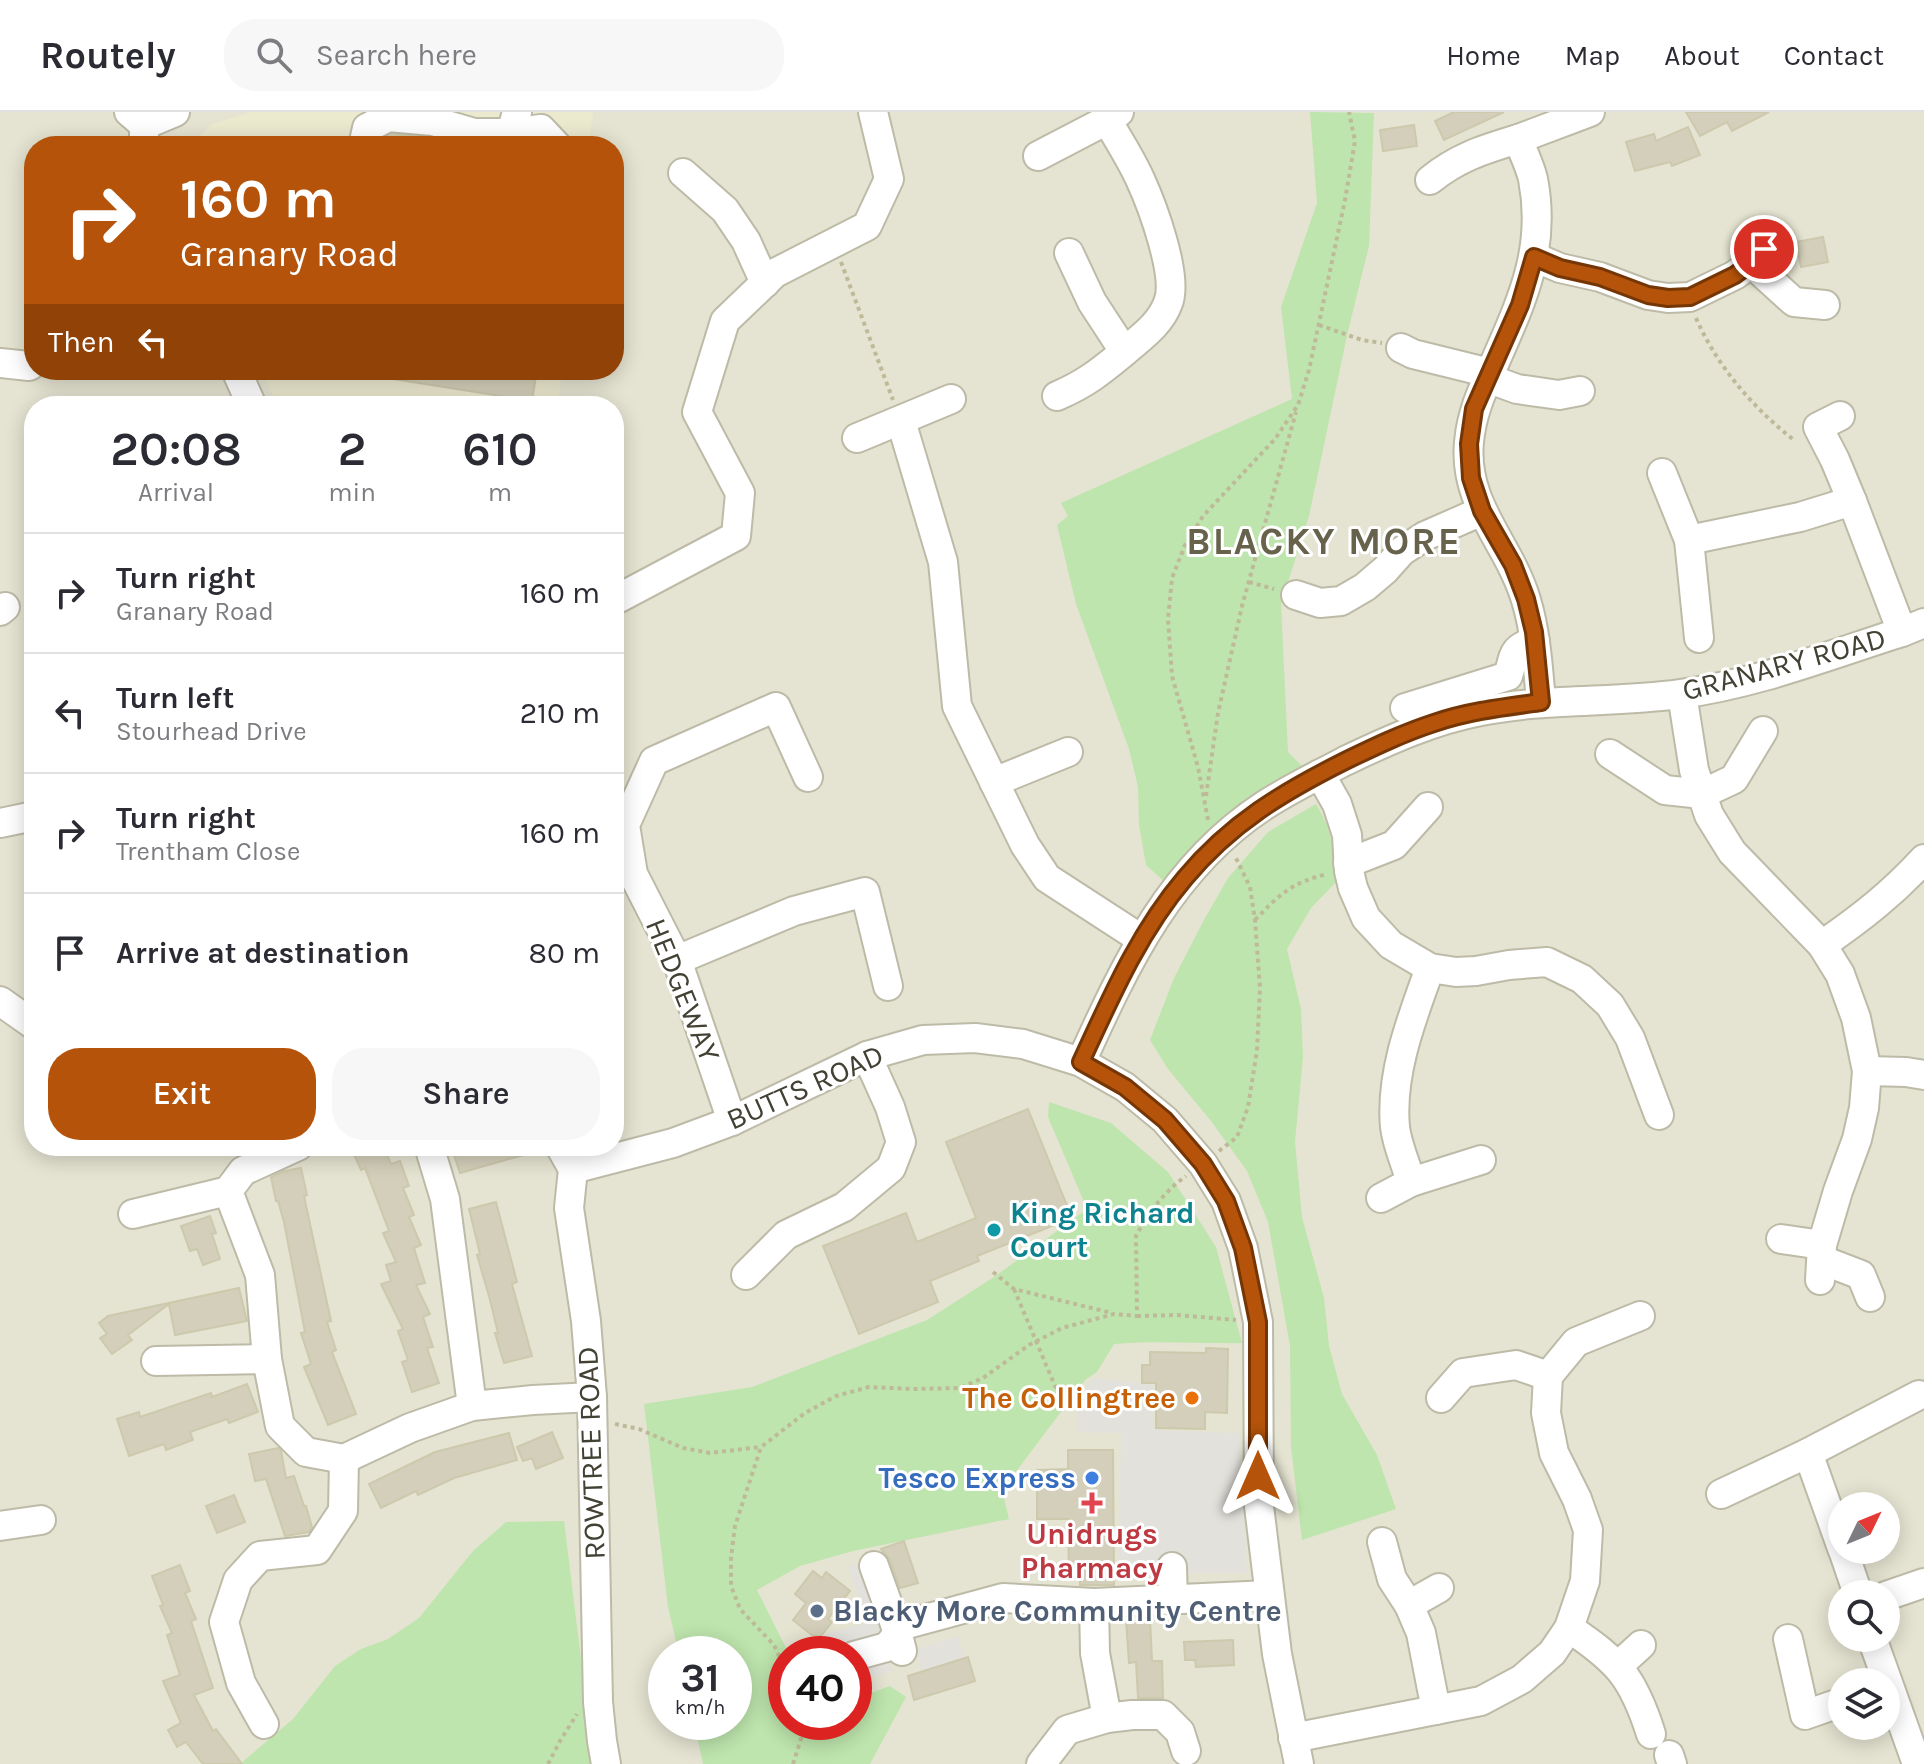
<!DOCTYPE html>
<style>
:root{--surface:#fff;--page:#f7f7f7;--text:#2b2b33;--muted:#7c7c81;--line:#e1e1e2;--accent:#b45309}
body{margin:0;font-family:Karla,sans-serif;background:var(--page);color:var(--text);height:100vh;display:flex;flex-direction:column;font-size:30px;white-space:nowrap}
*{box-sizing:border-box;margin:0}
p{font-size:26px;color:var(--muted)}
.icon{flex:none;width:44px;height:44px;fill:none;stroke:currentColor;stroke-width:2;stroke-linecap:round;stroke-linejoin:round}
.map{position:relative;flex:1;overflow:hidden}
.panel{position:absolute;left:24px;top:284px;width:600px;height:760px;display:flex;flex-direction:column;background:var(--surface);border-radius:32px;box-shadow:0 4px 20px #0003}
.panel>*{flex:none}
.hud{position:absolute;left:24px;top:24px;width:600px;height:244px;border-radius:32px;box-shadow:0 4px 20px #0003;background:#b45309;color:#fff;overflow:hidden}
.needle{width:52px;rotate:47deg}
.tools{position:absolute;left:1828px;top:1380px;display:grid;gap:16px}
.tools a{display:grid;place-items:center;width:72px;height:72px;border-radius:50%;background:var(--surface);box-shadow:0 4px 20px #0003;font-size:40px}
.speed{position:absolute;left:648px;top:1524px;display:flex;gap:16px;font-size:40px;font-weight:700;text-align:center}
.speed>*{display:grid;place-content:center;width:104px;height:104px;border-radius:50%;background:var(--surface);box-shadow:0 4px 20px #0003;line-height:1}
.speed small{font-size:20px;font-weight:400}
.speed .limit{border:12px solid #d22;background:#fff;color:#111}
.pin{position:absolute;display:grid;place-items:center;width:68px;height:68px;color:#fff;margin:-34px;border:4px solid #fff;border-radius:50%;box-shadow:0 2px 8px #0007}
.me{position:absolute;width:88px;margin:-44px;rotate:0deg;stroke-linejoin:round;filter:drop-shadow(0 0 6px #0008)}
.turn{display:flex;align-items:center;gap:28px;height:168px;padding:0 24px;font-size:36px}
.turn .icon{width:104px;height:104px;stroke-width:2.5}
.turn b{display:block;font-size:56px;line-height:68px}
.then{display:flex;align-items:center;height:76px;padding:0 24px;background:#0003;gap:16px;font-size:30px}
.eta{display:flex;justify-content:space-evenly;align-items:center;height:136px;text-align:center}
.eta b{font-size:48px;font-weight:600;line-height:56px}
.action{display:flex;gap:16px;margin-top:auto;padding:16px 24px}
.action a{flex:1;height:92px;border-radius:32px;background:var(--accent);color:#fff;font-size:32px;font-weight:600;line-height:92px;text-align:center}
.action a+a{background:var(--page);color:var(--text)}
ul{padding:0;list-style:none}
li{display:flex;align-items:center;gap:24px;height:120px;padding:0 24px;border-top:2px solid var(--line)}
li div{flex:1}
li b{display:block;font-size:30px}
li em{font-style:normal}
header{display:flex;align-items:center;gap:48px;box-sizing:border-box;height:112px;padding:0 40px;background:var(--surface);border-bottom:2px solid var(--line)}
header strong{font-size:38px}
nav{display:flex;gap:44px;margin-inline-start:auto;font-size:28px}
.search{width:560px;height:72px;background:var(--page);display:flex;align-items:center;gap:20px;box-sizing:border-box;padding:0 28px;border-radius:32px;color:var(--muted);font-size:30px}
.map>svg:first-child{display:block}
.residential{fill:#e5e4d2;fill-rule:evenodd}
.education{fill:#ebe9ce}
.green{fill:#bee5ad}
.parking{fill:#e2e1dc}
.building{fill:#d3cfba;stroke:#cdc9ad;stroke-width:2}
.lines{fill:none;stroke-linecap:round;stroke-linejoin:round}
.minor-casing{stroke:#bdbba7;stroke-width:32}
.path{stroke:#beba99;stroke-width:4;stroke-dasharray:4 4;stroke-linecap:butt}
.minor{stroke:#fff;stroke-width:28}
.route-casing{stroke:#753606;stroke-width:20}
.route{stroke:#b45309;stroke-width:14}
.culture-dot{fill:#0f9aa8;stroke:#fff;stroke-width:3}
.food-dot{fill:#e8710a;stroke:#fff;stroke-width:3}
.shop-dot{fill:#3f7fe0;stroke:#fff;stroke-width:3}
.health-dot{fill:#e0444e;stroke:#fff;stroke-width:3}
.service-dot{fill:#5c6f8a;stroke:#fff;stroke-width:3}
.labels{text-anchor:middle;dominant-baseline:central;stroke-width:6;stroke-linejoin:round;paint-order:stroke}
.street-label{font-size:30px;fill:#434134;stroke:#fff}
.culture-label{font-size:30px;font-weight:bold;fill:#0d838f;stroke:#fff;text-anchor:start}
.food-label{font-size:30px;font-weight:bold;fill:#c56008;stroke:#fff;text-anchor:end}
.shop-label{font-size:30px;font-weight:bold;fill:#366cbe;stroke:#fff;text-anchor:end}
.health-label{font-size:30px;font-weight:bold;fill:#be3a42;stroke:#fff}
.service-label{font-size:30px;font-weight:bold;fill:#4e5e75;stroke:#fff;text-anchor:start}
.district-label{font-size:38px;font-weight:bold;letter-spacing:2px;fill:#66624c;stroke:#fff}
</style>
<header>
<strong>Routely</strong>
<div class="search"><svg class="icon" aria-label="search" viewBox="0 0 24 24"><circle cx="10" cy="10" r="6"/><path d="M15 15l6 6"/></svg>Search here</div>
<nav><a>Home</a><a>Map</a><a>About</a><a>Contact</a></nav>
</header>
<div class="map">
<svg width="1924" height="1652" viewBox="0 0 1924 1652">
<rect width="100%" height="100%" fill="#f2f1e4"/>
<path class="residential" d="M0,0H1924V1652H0ZM34,34H614V258H34ZM34,294H614V1034H34ZM1842,1394H1886V1438H1842ZM1842,1482H1886V1526H1842ZM666,1542H734V1610H666ZM786,1542H854V1610H786ZM1842,1570H1886V1614H1842Z"/>
<g class="education">
<polygon points="251,0 593,0 589,34 190,34 212,12"/>
<polygon points="262,258 562,258 558,294 277,294"/>
</g>
<g class="green">
<path d="M1310,0L1374,1L1369,134L1348,219L1309,404L1281,492L1288,640L1302,654C1276,670 1247,685 1224,705C1202,724 1183,747 1165,770L1146,753L1139,713L1138,675L1129,637L1076,492L1057,413L1068,404L1061,391L1292,287L1281,195L1317,91Z"/>
<path d="M1316,692C1333,719 1332,737 1339,767L1311,796L1287,837L1301,897L1303,945L1295,1030L1302,1105L1324,1186L1329,1234L1342,1282L1377,1343L1396,1397L1302,1428L1291,1335L1290,1234L1268,1110L1247,1059L1211,1009L1168,957L1150,928L1174,866L1205,806L1228,766L1268,720Z"/>
<path d="M1049,990L1111,1011L1168,1060L1216,1135L1242,1231C1199,1232 1157,1228 1114,1232L1097,1260L1085,1268L1002,1378L1009,1407L853,1439L800,1454L757,1478L789,1542H786V1610H854V1587L890,1574L906,1585L870,1652H703L694,1610H734V1542H679L668,1495L644,1292L752,1275L927,1208L994,1165L1087,1097L1048,1005Z"/>
<polygon points="564,1409 594,1652 240,1652 293,1607 335,1554 361,1537 388,1527 419,1506 473,1439 506,1410"/>
</g>
<g class="parking">
<polygon points="1094,1266 1154,1273 1154,1318 1239,1321 1247,1461 1118,1462 1121,1321 1077,1320 1078,1286"/>
<polygon points="881,1447 886,1490 863,1496 848,1455"/>
<polygon points="876,1507 892,1559 854,1571 854,1542 804,1542 800,1531"/>
<polygon points="958,1524 964,1547 922,1560 916,1537"/>
</g>
<g class="building">
<polygon points="1454,0 1504,0 1444,28 1435,9"/>
<polygon points="1686,0 1769,0 1732,19 1727,10 1700,24"/>
<polygon points="1414,13 1417,34 1383,39 1380,18"/>
<polygon points="1688,15 1700,43 1672,54 1670,50 1635,59 1626,30 1654,22 1656,29"/>
<polygon points="391,22 430,26 458,34 380,34 382,27"/>
<polygon points="1823,125 1828,150 1801,155 1796,130"/>
<polygon points="394,258 537,258 532,289 393,267"/>
<polygon points="1028,997 1072,1106 977,1144 979,1149 930,1169 938,1190 859,1222 823,1134 906,1101 917,1130 976,1106 946,1030"/>
<polygon points="350,1034 383,1034 391,1052 400,1049 409,1074 403,1076 414,1103 409,1105 421,1133 414,1136 425,1171 416,1173 430,1202 423,1205 433,1235 427,1236 439,1271 412,1280 402,1250 408,1248 398,1219 403,1217 381,1172 391,1169 386,1153 396,1150 383,1121 389,1119 365,1056 361,1058"/>
<polygon points="451,1034 534,1034 534,1040 460,1061"/>
<polygon points="301,1056 307,1083 304,1084 331,1209 327,1210 336,1238 332,1240 356,1302 328,1313 304,1255 311,1252 301,1221 305,1220 284,1110 278,1089 276,1089 271,1065 284,1059"/>
<polygon points="496,1090 517,1170 512,1172 532,1244 504,1251 495,1221 498,1221 489,1184 477,1143 480,1142 469,1097"/>
<polygon points="210,1104 216,1121 212,1122 220,1147 203,1153 197,1137 190,1139 181,1114"/>
<polygon points="239,1176 247,1209 175,1223 169,1192 128,1223 132,1228 112,1242 100,1226 107,1222 99,1211 108,1204"/>
<polygon points="1206,1236 1228,1237 1227,1301 1205,1300 1205,1317 1156,1316 1156,1271 1142,1271 1142,1253 1150,1253 1150,1240 1206,1241"/>
<polygon points="247,1272 258,1300 229,1311 227,1307 190,1320 193,1328 166,1338 164,1332 129,1344 117,1307 139,1300 140,1305 211,1281 212,1285"/>
<polygon points="552,1320 563,1346 536,1357 532,1346 523,1349 517,1335"/>
<polygon points="509,1321 517,1348 454,1366 418,1383 416,1379 381,1396 369,1372 435,1340"/>
<polygon points="278,1336 281,1339 286,1366 294,1364 304,1394 306,1394 312,1415 309,1420 285,1424 266,1367 255,1369 249,1342"/>
<polygon points="1068,1338 1113,1338 1114,1473 1080,1473 1080,1460 1069,1460 1068,1407 1037,1407 1037,1358 1068,1357"/>
<polygon points="234,1383 245,1410 217,1421 206,1394"/>
<polygon points="904,1429 918,1471 900,1476 890,1448 881,1437"/>
<polygon points="180,1453 190,1479 185,1481 196,1507 191,1509 213,1576 194,1583 213,1619 216,1617 242,1652 203,1652 186,1630 177,1635 168,1618 181,1611 163,1569 180,1563 167,1523 172,1521 160,1494 163,1493 152,1464"/>
<polygon points="813,1459 822,1466 826,1460 850,1479 828,1507 832,1510 821,1524 812,1523 793,1508 806,1491 795,1482"/>
<polygon points="1150,1507 1152,1549 1162,1549 1163,1586 1138,1586 1136,1550 1129,1551 1126,1508"/>
<polygon points="1233,1528 1234,1553 1196,1555 1195,1548 1185,1548 1184,1530"/>
<polygon points="968,1545 975,1569 914,1588 908,1564"/>
</g>
<g class="lines">
<defs>
<g id="minor">
<polyline points="129,0 144,13 144,34"/>
<polyline points="144,13 175,0"/>
<polyline points="511,21 541,17 557,34"/>
<polyline points="363,34 367,16 388,5 433,9 474,21 511,21 517,0"/>
<polyline points="1038,44 1107,8 1119,0"/>
<polyline points="683,61 725,98 746,129 765,171"/>
<path d="M1430,68C1458,45 1485,37 1518,27"/>
<polyline points="1069,141 1092,190 1124,239"/>
<polyline points="1534,145 1560,156 1600,165 1648,183 1668,186 1690,185 1735,163 1751,151 1764,137"/>
<polyline points="1751,151 1794,190 1825,193"/>
<polyline points="1401,236 1413,242 1490,261"/>
<polyline points="0,251 29,254 34,251"/>
<polyline points="236,258 252,294"/>
<polyline points="1487,266 1517,277 1559,283 1580,279"/>
<path d="M1057,284C1085,272 1100,260 1123,241C1140,226 1160,213 1168,191C1179,165 1152,93 1140,67C1131,47 1118,27 1107,8"/>
<polyline points="1840,304 1818,315 1835,348 1852,389"/>
<polyline points="901,309 943,450 957,594 1025,733 1047,766 1141,827"/>
<polyline points="857,326 951,287"/>
<polyline points="1662,361 1689,428 1699,526"/>
<polyline points="1689,428 1800,405 1852,389 1902,520"/>
<polyline points="1296,483 1320,491 1341,489 1365,475 1385,458 1402,439 1425,424 1482,399"/>
<polyline points="614,485 619,486 736,424 740,381 697,300 725,209 775,161 867,114 889,67 873,0"/>
<polyline points="0,499 5,495"/>
<polyline points="1682,582 1694,658 1709,703 1732,740 1822,833 1840,862 1856,906 1867,959 1864,996 1857,1027 1838,1079 1822,1133 1820,1168"/>
<path d="M1541,590C1538,556 1536,521 1526,488C1509,431 1463,393 1469,330C1472,297 1485,273 1498,243C1524,184 1546,134 1533,67C1530,54 1523,40 1518,27L1590,0"/>
<path d="M1405,596L1508,564C1515,542 1511,537 1535,529"/>
<polyline points="1610,642 1665,678 1702,682 1734,667 1763,619"/>
<polyline points="1320,662 1337,692 1347,723 1349,759 1353,776 1366,806 1391,833 1430,856 1456,860 1476,859 1509,853 1547,850 1582,867 1610,893 1630,926 1659,1003"/>
<polyline points="994,670 1068,640"/>
<polyline points="0,711 34,704"/>
<polyline points="1348,751 1394,733 1428,695"/>
<path d="M1822,833C1861,806 1892,782 1924,747"/>
<polyline points="677,848 794,799 865,780 888,874"/>
<path d="M1430,856C1412,906 1390,961 1395,1015C1397,1033 1406,1052 1411,1070L1481,1048"/>
<polyline points="0,889 34,913"/>
<path d="M1081,950C1126,851 1171,754 1265,693C1291,676 1319,663 1345,649C1389,628 1433,608 1481,599C1547,586 1614,591 1680,582C1756,572 1829,543 1902,520L1924,511"/>
<polyline points="1867,959 1906,960 1924,963"/>
<polyline points="732,1009 677,848 633,762 625,713 654,649 776,595 808,665"/>
<polyline points="429,1034 445,1087 472,1294"/>
<polyline points="560,1034 573,1057 569,1096 586,1209 592,1285 598,1590 602,1629 606,1652"/>
<polyline points="573,1057 673,1031 732,1009 867,944 923,928 975,926 1023,932 1081,950 1125,975 1165,1008 1203,1052 1226,1089 1243,1136 1258,1210 1259,1394 1277,1542 1299,1652"/>
<polyline points="228,1079 260,1163 267,1247 280,1314 306,1340 344,1347 410,1316 472,1294 533,1288 592,1285"/>
<polyline points="1381,1086 1411,1070"/>
<polyline points="133,1102 228,1079 243,1059 298,1034"/>
<polyline points="1781,1127 1822,1133"/>
<polyline points="1822,1148 1861,1163 1870,1185"/>
<polyline points="746,1163 786,1123 844,1095 891,1056 901,1030 890,995 867,944"/>
<polyline points="156,1249 267,1247"/>
<polyline points="1441,1286 1463,1261 1516,1253 1548,1264"/>
<polyline points="1808,1341 1842,1436"/>
<polyline points="1721,1382 1808,1341 1919,1283"/>
<polyline points="0,1414 41,1408"/>
<polyline points="1382,1430 1392,1467 1409,1493 1421,1521 1436,1598"/>
<polyline points="1843,1438 1858,1482"/>
<polyline points="874,1454 896,1515 902,1539"/>
<polyline points="1172,1455 1173,1488"/>
<polyline points="1886,1484 1924,1471"/>
<polyline points="1094,1491 1095,1541 1107,1606 1132,1603 1163,1603 1180,1620 1186,1639"/>
<polyline points="1409,1493 1439,1476"/>
<polyline points="896,1515 1003,1486 1094,1491 1269,1483"/>
<path d="M1569,1516C1618,1549 1633,1565 1651,1622"/>
<polyline points="1872,1526 1917,1652"/>
<polyline points="1788,1527 1805,1603 1842,1590"/>
<polyline points="854,1544 887,1535 897,1523"/>
<polyline points="1618,1554 1641,1533"/>
<polyline points="264,1612 241,1571 224,1510 238,1468 260,1444 317,1438 343,1399 344,1347"/>
<polyline points="1293,1626 1481,1589 1522,1567 1552,1541 1569,1516 1585,1469 1588,1418 1577,1387 1554,1341 1546,1301 1548,1264 1576,1230 1640,1204"/>
<polyline points="1669,1643 1672,1652"/>
<polyline points="1041,1652 1067,1618 1107,1606"/>
</g>
</defs>
<use href="#minor" class="minor-casing"/>
<g class="path">
<polyline points="841,150 893,288"/>
<path d="M1696,206C1717,254 1753,296 1794,328"/>
<polyline points="1319,213 1362,228 1382,231"/>
<polyline points="1249,470 1274,477"/>
<polyline points="1206,684 1218,601 1242,494 1296,300"/>
<polyline points="1208,708 1198,655 1172,564 1168,507 1172,466 1185,433 1203,404 1275,327 1298,293 1309,258 1345,88 1355,29 1349,0"/>
<path d="M1255,808C1280,782 1291,771 1327,762"/>
<polyline points="1219,1039 1237,1025 1248,995 1257,938 1260,876 1255,808 1250,775 1235,744"/>
<polyline points="993,1160 1014,1177 1112,1201"/>
<polyline points="1014,1177 1055,1274 1064,1284 1078,1286"/>
<polyline points="1137,1204 1177,1203 1236,1208"/>
<polyline points="615,1312 639,1317 683,1336 710,1341 761,1335"/>
<path d="M786,1559L774,1533L740,1497L731,1474V1446L735,1414L761,1335L805,1301L836,1284L869,1275L913,1277L960,1276L983,1266L1029,1233L1062,1216L1114,1202L1137,1204L1136,1124C1148,1101 1165,1079 1186,1064"/>
<polyline points="548,1652 560,1629 577,1602"/>
<polyline points="793,1652 801,1627 799,1610"/>
</g>
<use href="#minor" class="minor"/>
</g>
<g class="lines">
<defs>
<path id="route" d="M1258,1364V1210L1243,1136L1226,1089L1203,1052L1165,1008L1125,975L1081,950C1111,885 1139,820 1185,766C1231,711 1283,680 1345,649C1374,635 1403,621 1434,611C1469,599 1505,595 1541,590L1534,520L1526,487L1513,453L1482,399L1471,366L1469,332L1474,297L1520,193L1534,145L1560,156L1600,165L1648,183L1668,186L1690,185L1735,163L1751,151L1764,137"/>
</defs>
<use href="#route" class="route-casing"/>
<use href="#route" class="route"/>
</g>
<circle class="culture-dot" cx="994" cy="1118" r="8"/>
<circle class="food-dot" cx="1192" cy="1286" r="8"/>
<circle class="shop-dot" cx="1092" cy="1366" r="8"/>
<path class="health-dot" d="M1088 1379h8v8h8v8h-8v8h-8v-8h-8v-8h8z"/>
<circle class="service-dot" cx="817" cy="1499" r="8"/>
<g class="labels">
<g class="street-label">
<text transform="translate(1784 552) rotate(-15)">GRANARY ROAD</text>
<text transform="translate(683 878) rotate(68)">HEDGEWAY</text>
<text transform="translate(805 975) rotate(-24)">BUTTS ROAD</text>
<text transform="translate(591 1341) rotate(-92)">ROWTREE ROAD</text>
</g>
<g class="culture-label">
<text x="1010" y="1101">King Richard<tspan x="1010" dy="34">Court</tspan></text>
</g>
<g class="food-label">
<text x="1176" y="1286">The Collingtree</text>
</g>
<g class="shop-label">
<text x="1076" y="1366">Tesco Express</text>
</g>
<g class="health-label">
<text x="1092" y="1422">Unidrugs<tspan x="1092" dy="34">Pharmacy</tspan></text>
</g>
<g class="service-label">
<text x="833" y="1499">Blacky More Community Centre</text>
</g>
<g class="district-label">
<text x="1324" y="429">BLACKY MORE</text>
</g>
</g>
</svg>
<div class="tools">
<a><svg class="needle" viewBox="-14 -14 28 28"><path d="M0-13l5 13h-10z" fill="#e53935"/><path d="M0 13l5-13h-10z" fill="#7c7c81"/></svg></a>
<a><svg class="icon" aria-label="search" viewBox="0 0 24 24"><circle cx="10" cy="10" r="6"/><path d="M15 15l6 6"/></svg></a>
<a><svg class="icon" aria-label="layers" viewBox="0 0 24 24"><path d="M12 4l9 5-9 5-9-5zM3 14l9 5 9-5"/></svg></a>
</div>
<div class="speed"><div>31<small>km/h</small></div><div class="limit">40</div></div>
<div class="pin" style="left:1764px;top:137px;background:#d93025"><svg class="icon" aria-label="arrive" viewBox="0 0 24 24"><path d="M6 21V4h12l-3 4 3 4H6"/></svg></div>
<svg class="me" style="left:1258px;top:1364px" viewBox="-20 -20 40 40"><path d="M0-17L14 15 0 8-14 15z" fill="#b45309" stroke="#fff" stroke-width="4"/></svg>
<div class="hud">
<div class="turn"><svg class="icon" aria-label="right" viewBox="0 0 24 24"><path d="M7 20v-9h11M14 6l5 5-5 5"/></svg><div><b>160 m</b>Granary Road</div></div>
<div class="then">Then<svg class="icon" aria-label="left" viewBox="0 0 24 24"><path d="M17 20v-9H6M10 6l-5 5 5 5"/></svg></div>
</div>
<section class="panel">
<div class="eta">
<div><b>20:08</b><p>Arrival</p></div>
<div><b>2</b><p>min</p></div>
<div><b>610</b><p>m</p></div>
</div>
<ul>
<li><svg class="icon" aria-label="right" viewBox="0 0 24 24"><path d="M7 20v-9h11M14 6l5 5-5 5"/></svg><div><b>Turn right</b><p>Granary Road</p></div><em>160 m</em></li>
<li><svg class="icon" aria-label="left" viewBox="0 0 24 24"><path d="M17 20v-9H6M10 6l-5 5 5 5"/></svg><div><b>Turn left</b><p>Stourhead Drive</p></div><em>210 m</em></li>
<li><svg class="icon" aria-label="right" viewBox="0 0 24 24"><path d="M7 20v-9h11M14 6l5 5-5 5"/></svg><div><b>Turn right</b><p>Trentham Close</p></div><em>160 m</em></li>
<li><svg class="icon" aria-label="arrive" viewBox="0 0 24 24"><path d="M6 21V4h12l-3 4 3 4H6"/></svg><div><b>Arrive at destination</b></div><em>80 m</em></li>
</ul>
<div class="action"><a>Exit</a><a>Share</a></div>
</section>
</div>
